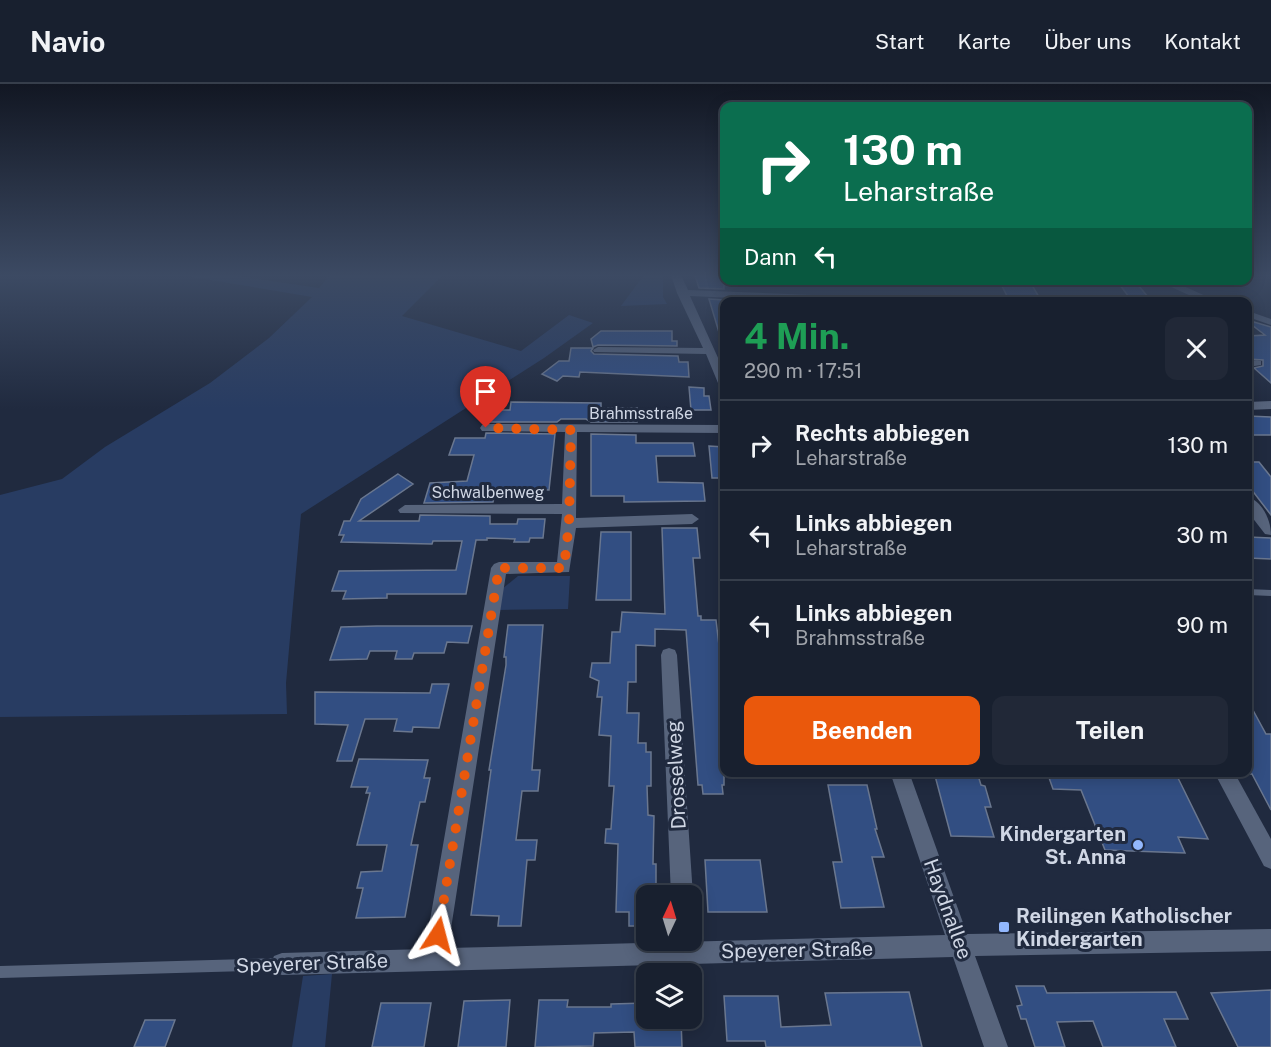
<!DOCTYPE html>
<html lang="de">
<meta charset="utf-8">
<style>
:root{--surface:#18202f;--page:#212837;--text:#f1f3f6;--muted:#9fa3aa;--line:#363e4b;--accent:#ea580c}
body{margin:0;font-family:"Public Sans",sans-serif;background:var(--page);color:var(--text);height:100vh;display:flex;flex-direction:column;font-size:22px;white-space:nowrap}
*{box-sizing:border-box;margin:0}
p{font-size:20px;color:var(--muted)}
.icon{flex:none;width:33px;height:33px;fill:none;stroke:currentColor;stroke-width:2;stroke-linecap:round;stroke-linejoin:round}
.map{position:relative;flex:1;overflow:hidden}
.details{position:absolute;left:720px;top:213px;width:532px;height:480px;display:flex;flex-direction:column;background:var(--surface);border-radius:12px;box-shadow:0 3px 15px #0003,0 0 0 2px var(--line)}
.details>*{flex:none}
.guide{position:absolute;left:720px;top:18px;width:532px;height:183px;border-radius:12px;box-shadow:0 3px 15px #0003,0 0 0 2px var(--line);background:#0b6e4f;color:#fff;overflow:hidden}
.needle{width:39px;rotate:4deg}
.tools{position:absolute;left:636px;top:801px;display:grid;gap:12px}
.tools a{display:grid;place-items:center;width:66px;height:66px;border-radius:12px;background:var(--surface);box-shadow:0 3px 15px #0003,0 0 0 2px var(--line);font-size:30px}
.pin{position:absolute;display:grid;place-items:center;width:51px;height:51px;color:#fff;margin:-62px -26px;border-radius:50% 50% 50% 0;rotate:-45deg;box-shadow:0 0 6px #0007}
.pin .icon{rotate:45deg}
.me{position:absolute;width:66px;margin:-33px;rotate:9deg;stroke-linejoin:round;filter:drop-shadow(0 0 4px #0008)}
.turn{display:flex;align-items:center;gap:21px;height:126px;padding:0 24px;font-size:27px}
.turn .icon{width:78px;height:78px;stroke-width:2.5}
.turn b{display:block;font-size:42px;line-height:51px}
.then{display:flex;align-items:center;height:57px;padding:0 24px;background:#0003;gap:12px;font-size:22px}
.round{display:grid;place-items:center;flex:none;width:63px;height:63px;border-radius:12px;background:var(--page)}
.head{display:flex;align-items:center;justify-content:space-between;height:102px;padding:0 24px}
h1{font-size:36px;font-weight:700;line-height:45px;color:#1e9e55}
.primary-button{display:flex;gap:12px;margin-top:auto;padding:12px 24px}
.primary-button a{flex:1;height:69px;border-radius:12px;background:var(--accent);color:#fff;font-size:24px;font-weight:700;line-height:69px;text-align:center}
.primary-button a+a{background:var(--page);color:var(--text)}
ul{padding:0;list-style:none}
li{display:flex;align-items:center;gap:18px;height:90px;padding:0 24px;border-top:2px solid var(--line)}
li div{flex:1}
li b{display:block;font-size:22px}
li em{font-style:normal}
header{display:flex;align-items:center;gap:36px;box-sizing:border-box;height:84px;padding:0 30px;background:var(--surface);border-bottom:2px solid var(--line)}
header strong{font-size:28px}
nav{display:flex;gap:33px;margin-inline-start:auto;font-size:21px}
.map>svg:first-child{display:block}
.green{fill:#283c62}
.building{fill:#324e82;stroke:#6a778f;stroke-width:1.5}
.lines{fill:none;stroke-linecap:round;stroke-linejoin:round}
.lane{fill:#57647c;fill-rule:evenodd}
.street{fill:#57647c;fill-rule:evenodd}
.route{stroke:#ea580c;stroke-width:10;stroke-dasharray:0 18}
.poi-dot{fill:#92b7fd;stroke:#202a3f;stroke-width:2}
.labels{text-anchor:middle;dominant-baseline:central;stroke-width:6;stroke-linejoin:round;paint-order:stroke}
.street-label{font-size:16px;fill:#d0d7e5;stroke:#202a3f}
.near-street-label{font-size:20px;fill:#d0d7e5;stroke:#202a3f}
.near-poi-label{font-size:20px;font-weight:bold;fill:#d0d7e5;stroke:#202a3f;text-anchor:end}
</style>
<header>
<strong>Navio</strong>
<nav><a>Start</a><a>Karte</a><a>Über uns</a><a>Kontakt</a></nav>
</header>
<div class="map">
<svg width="1271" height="963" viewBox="0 0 1271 963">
<rect width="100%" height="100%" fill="#202a3f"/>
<g class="green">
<polygon points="181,191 231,191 319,204 330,191 443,191 402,232 521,267 569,231 593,239 544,274 301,430 286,599 287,630 0,633 0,411 62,395 105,363 210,299 269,254 312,213"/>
<polygon points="644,191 663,191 663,213 667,220 621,222"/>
<polygon points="518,492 570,492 568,525 499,526 502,505"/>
<polygon points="332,890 325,963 292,963 303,892"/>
</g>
<g class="building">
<polygon points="695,191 724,192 724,205 699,204"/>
<polygon points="999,196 1029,196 1039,213 1007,212"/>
<polygon points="1116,196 1134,196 1148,213 1129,213"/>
<polygon points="709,215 724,216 724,254 721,255"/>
<polygon points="1254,238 1271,243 1271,299 1254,284 1263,282 1263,276 1248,275 1248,252 1265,251 1252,241"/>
<polygon points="601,247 672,247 672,257 677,257 677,262 598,261 593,263 591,255"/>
<polygon points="571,264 593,264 591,267 594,270 678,272 679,278 688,278 689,293 580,288 579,293 563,292 557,297 542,290 559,277 569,277"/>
<polygon points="689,303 704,304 704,312 709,312 711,326 691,326"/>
<polygon points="511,318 601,319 601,324 637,324 637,338 591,338 586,335 561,335 557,338 489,338 492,326 510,326"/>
<polygon points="1248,332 1271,333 1271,351 1248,351"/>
<polygon points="486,349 555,350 549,406 496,404 493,418 424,419 430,399 467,397 474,371 449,371 455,354 485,354"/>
<polygon points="591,350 636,351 636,359 693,359 695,372 656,372 658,398 703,399 705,417 624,418 624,412 591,412"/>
<polygon points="709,362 724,363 724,394 712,394"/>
<polygon points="1248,378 1259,378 1271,393 1271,431 1248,401"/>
<polygon points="398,390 413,400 359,437 419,437 420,431 490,432 490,440 517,440 518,435 545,435 543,454 530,454 529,458 514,458 515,455 487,454 487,456 476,456 466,510 387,510 387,514 343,515 346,507 332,507 339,487 456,486 462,457 433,457 432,460 341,458 344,451 339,451 344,437 350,437 361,415"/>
<polygon points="662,444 697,444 700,474 693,474 698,532 701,532 701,536 716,536 720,570 724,570 724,701 722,701 723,710 703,710 702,701 698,701 686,546 655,545 655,562 636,561 636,598 628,598 627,629 639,629 638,659 646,659 646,668 651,668 651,702 647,702 648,731 654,732 653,780 656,780 656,812 646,812 646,842 629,842 629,828 616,828 618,760 605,759 606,745 611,745 614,702 609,702 611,652 599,651 602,613 597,613 599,597 590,593 592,579 610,579 612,548 620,548 622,528 665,530"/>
<polygon points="601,448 631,448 631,516 596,516"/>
<polygon points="1248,453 1271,454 1271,475 1248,474"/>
<polygon points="508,541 543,541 532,686 540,686 538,707 522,707 516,756 537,756 535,776 527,776 521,842 498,842 499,832 471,831 491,686 489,686 506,581 506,573 504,573"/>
<polygon points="377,542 472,542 468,559 447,558 444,569 414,569 412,575 395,575 397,567 370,567 367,575 330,576 341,543"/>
<polygon points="432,600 449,600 439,644 413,643 412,648 394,647 397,635 365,635 352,677 337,677 348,641 315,640 315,608 430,609"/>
<polygon points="1248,617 1266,650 1271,650 1271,726 1252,690 1248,690"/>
<polygon points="359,675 428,676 424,694 430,694 425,718 420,718 411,761 418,761 405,833 356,834 363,804 357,804 361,788 382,787 387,761 357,761 370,709 366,709 368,703 351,703"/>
<polygon points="934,688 977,688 981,701 985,702 991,723 985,723 994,753 951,752"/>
<polygon points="1047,688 1175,688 1208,755 1178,753 1185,769 1105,766 1081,706 1053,705"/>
<polygon points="828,701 867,701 877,745 875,745 884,773 872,773 884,823 841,824 833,778 842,778"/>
<polygon points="705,776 760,776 767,828 708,828"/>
<polygon points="1016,902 1044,902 1047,909 1176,908 1188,935 1164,935 1176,963 1103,963 1093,937 1057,938 1065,963 1035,963 1026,935 1021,935 1017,922 1022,921"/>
<polygon points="1271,906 1271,963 1238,963 1211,909"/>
<polygon points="909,908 922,963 766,963 765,957 727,957 724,912 778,912 781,943 831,941 825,909"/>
<polygon points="510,916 506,963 458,963 464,917"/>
<polygon points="539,916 568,916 567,923 611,923 611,920 646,919 646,934 681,934 682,963 635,963 634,948 594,949 593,962 535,963"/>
<polygon points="381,919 431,919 424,963 372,963"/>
<polygon points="145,936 175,936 165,963 134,963"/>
</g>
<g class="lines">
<g class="lane">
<polygon points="1248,505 1271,506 1271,512 1248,511"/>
<polygon points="280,874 284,876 286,880 284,884 280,886 0,894 0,882"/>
</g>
<g class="street">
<polygon points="671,191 681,191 688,206 914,215 919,218 824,218 690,212 724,287 724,302 718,299 706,270 594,268 593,266 598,263 703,264 677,209"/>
<polygon points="1156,196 1170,196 1219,218 1204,218"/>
<polygon points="1248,227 1271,235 1271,241 1248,233"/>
<polygon points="1257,276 1261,277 1261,281 1248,283 1248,277"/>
<polygon points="1271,317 1271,325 1248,326 1248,318"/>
<polygon points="486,340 724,341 724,349 577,348 576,434 692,430 699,435 692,440 576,444 569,488 506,490 448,864 945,851 890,688 909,688 967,850 1271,845 1271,867 975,872 1008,963 984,963 953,873 282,891 274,888 271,880 274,872 282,869 425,865 491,484 494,480 499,478 557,478 562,430 400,429 398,426 405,421 562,420 565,348 482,347 480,344 482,341"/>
<path d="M1248,413C1263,418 1271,437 1271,451L1265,450L1248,428Z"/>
<polygon points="669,564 675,566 677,571 693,812 692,815 692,812 671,812 661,571 663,566"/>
<polygon points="1214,688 1234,688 1271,755 1271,785 1264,782"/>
</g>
</g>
<linearGradient id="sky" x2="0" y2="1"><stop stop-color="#121723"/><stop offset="0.59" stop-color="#3c4a63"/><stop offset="1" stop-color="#3c4a63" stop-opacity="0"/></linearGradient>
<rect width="1271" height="325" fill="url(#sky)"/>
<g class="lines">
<polyline class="route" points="438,851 499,484 564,484 569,439 571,346 486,344"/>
</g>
<g class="poi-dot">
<circle cx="1138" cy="761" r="6"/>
<rect x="998" y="837" width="12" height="12" rx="3"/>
</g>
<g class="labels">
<g class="street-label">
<text x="641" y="329">Brahmsstraße</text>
<text x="488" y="408">Schwalbenweg</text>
</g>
<g class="near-street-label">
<text transform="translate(676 691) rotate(-93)">Drosselweg</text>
<text transform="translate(948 825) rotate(70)">Haydnallee</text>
<text transform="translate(797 866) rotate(-1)">Speyerer Straße</text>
<text transform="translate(312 879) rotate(-2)">Speyerer Straße</text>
</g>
<g class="near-poi-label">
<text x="1126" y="750">Kindergarten<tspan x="1126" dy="23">St. Anna</tspan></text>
<text x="1016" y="832" text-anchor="start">Reilingen Katholischer<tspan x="1016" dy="23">Kindergarten</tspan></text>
</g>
</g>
</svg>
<div class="tools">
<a><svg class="needle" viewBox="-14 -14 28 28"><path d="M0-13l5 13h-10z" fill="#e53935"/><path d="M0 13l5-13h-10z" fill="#9fa3aa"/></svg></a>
<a><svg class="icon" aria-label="layers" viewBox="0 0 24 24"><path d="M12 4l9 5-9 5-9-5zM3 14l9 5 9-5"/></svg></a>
</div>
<div class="pin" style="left:486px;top:344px;background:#d93025"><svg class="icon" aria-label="arrive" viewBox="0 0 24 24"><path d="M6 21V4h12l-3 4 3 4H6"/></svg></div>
<svg class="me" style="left:438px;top:851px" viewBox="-20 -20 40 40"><path d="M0-17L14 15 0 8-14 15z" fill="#ea580c" stroke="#fff" stroke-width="4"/></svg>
<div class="guide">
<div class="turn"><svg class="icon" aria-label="right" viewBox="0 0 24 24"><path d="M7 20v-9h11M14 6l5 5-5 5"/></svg><div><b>130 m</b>Leharstraße</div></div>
<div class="then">Dann<svg class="icon" aria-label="left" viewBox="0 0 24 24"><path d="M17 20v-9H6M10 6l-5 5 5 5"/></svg></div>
</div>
<section class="details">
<div class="head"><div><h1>4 Min.</h1><p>290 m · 17:51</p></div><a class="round"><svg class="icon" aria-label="close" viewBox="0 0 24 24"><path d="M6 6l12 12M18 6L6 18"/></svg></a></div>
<ul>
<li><svg class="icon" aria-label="right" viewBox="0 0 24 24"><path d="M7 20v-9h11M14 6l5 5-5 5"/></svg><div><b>Rechts abbiegen</b><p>Leharstraße</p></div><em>130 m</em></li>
<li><svg class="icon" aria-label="left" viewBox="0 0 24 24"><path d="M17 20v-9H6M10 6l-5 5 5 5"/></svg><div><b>Links abbiegen</b><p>Leharstraße</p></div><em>30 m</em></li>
<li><svg class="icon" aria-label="left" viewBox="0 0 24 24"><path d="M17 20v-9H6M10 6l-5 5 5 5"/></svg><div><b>Links abbiegen</b><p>Brahmsstraße</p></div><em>90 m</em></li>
</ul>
<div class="primary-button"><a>Beenden</a><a>Teilen</a></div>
</section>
</div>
